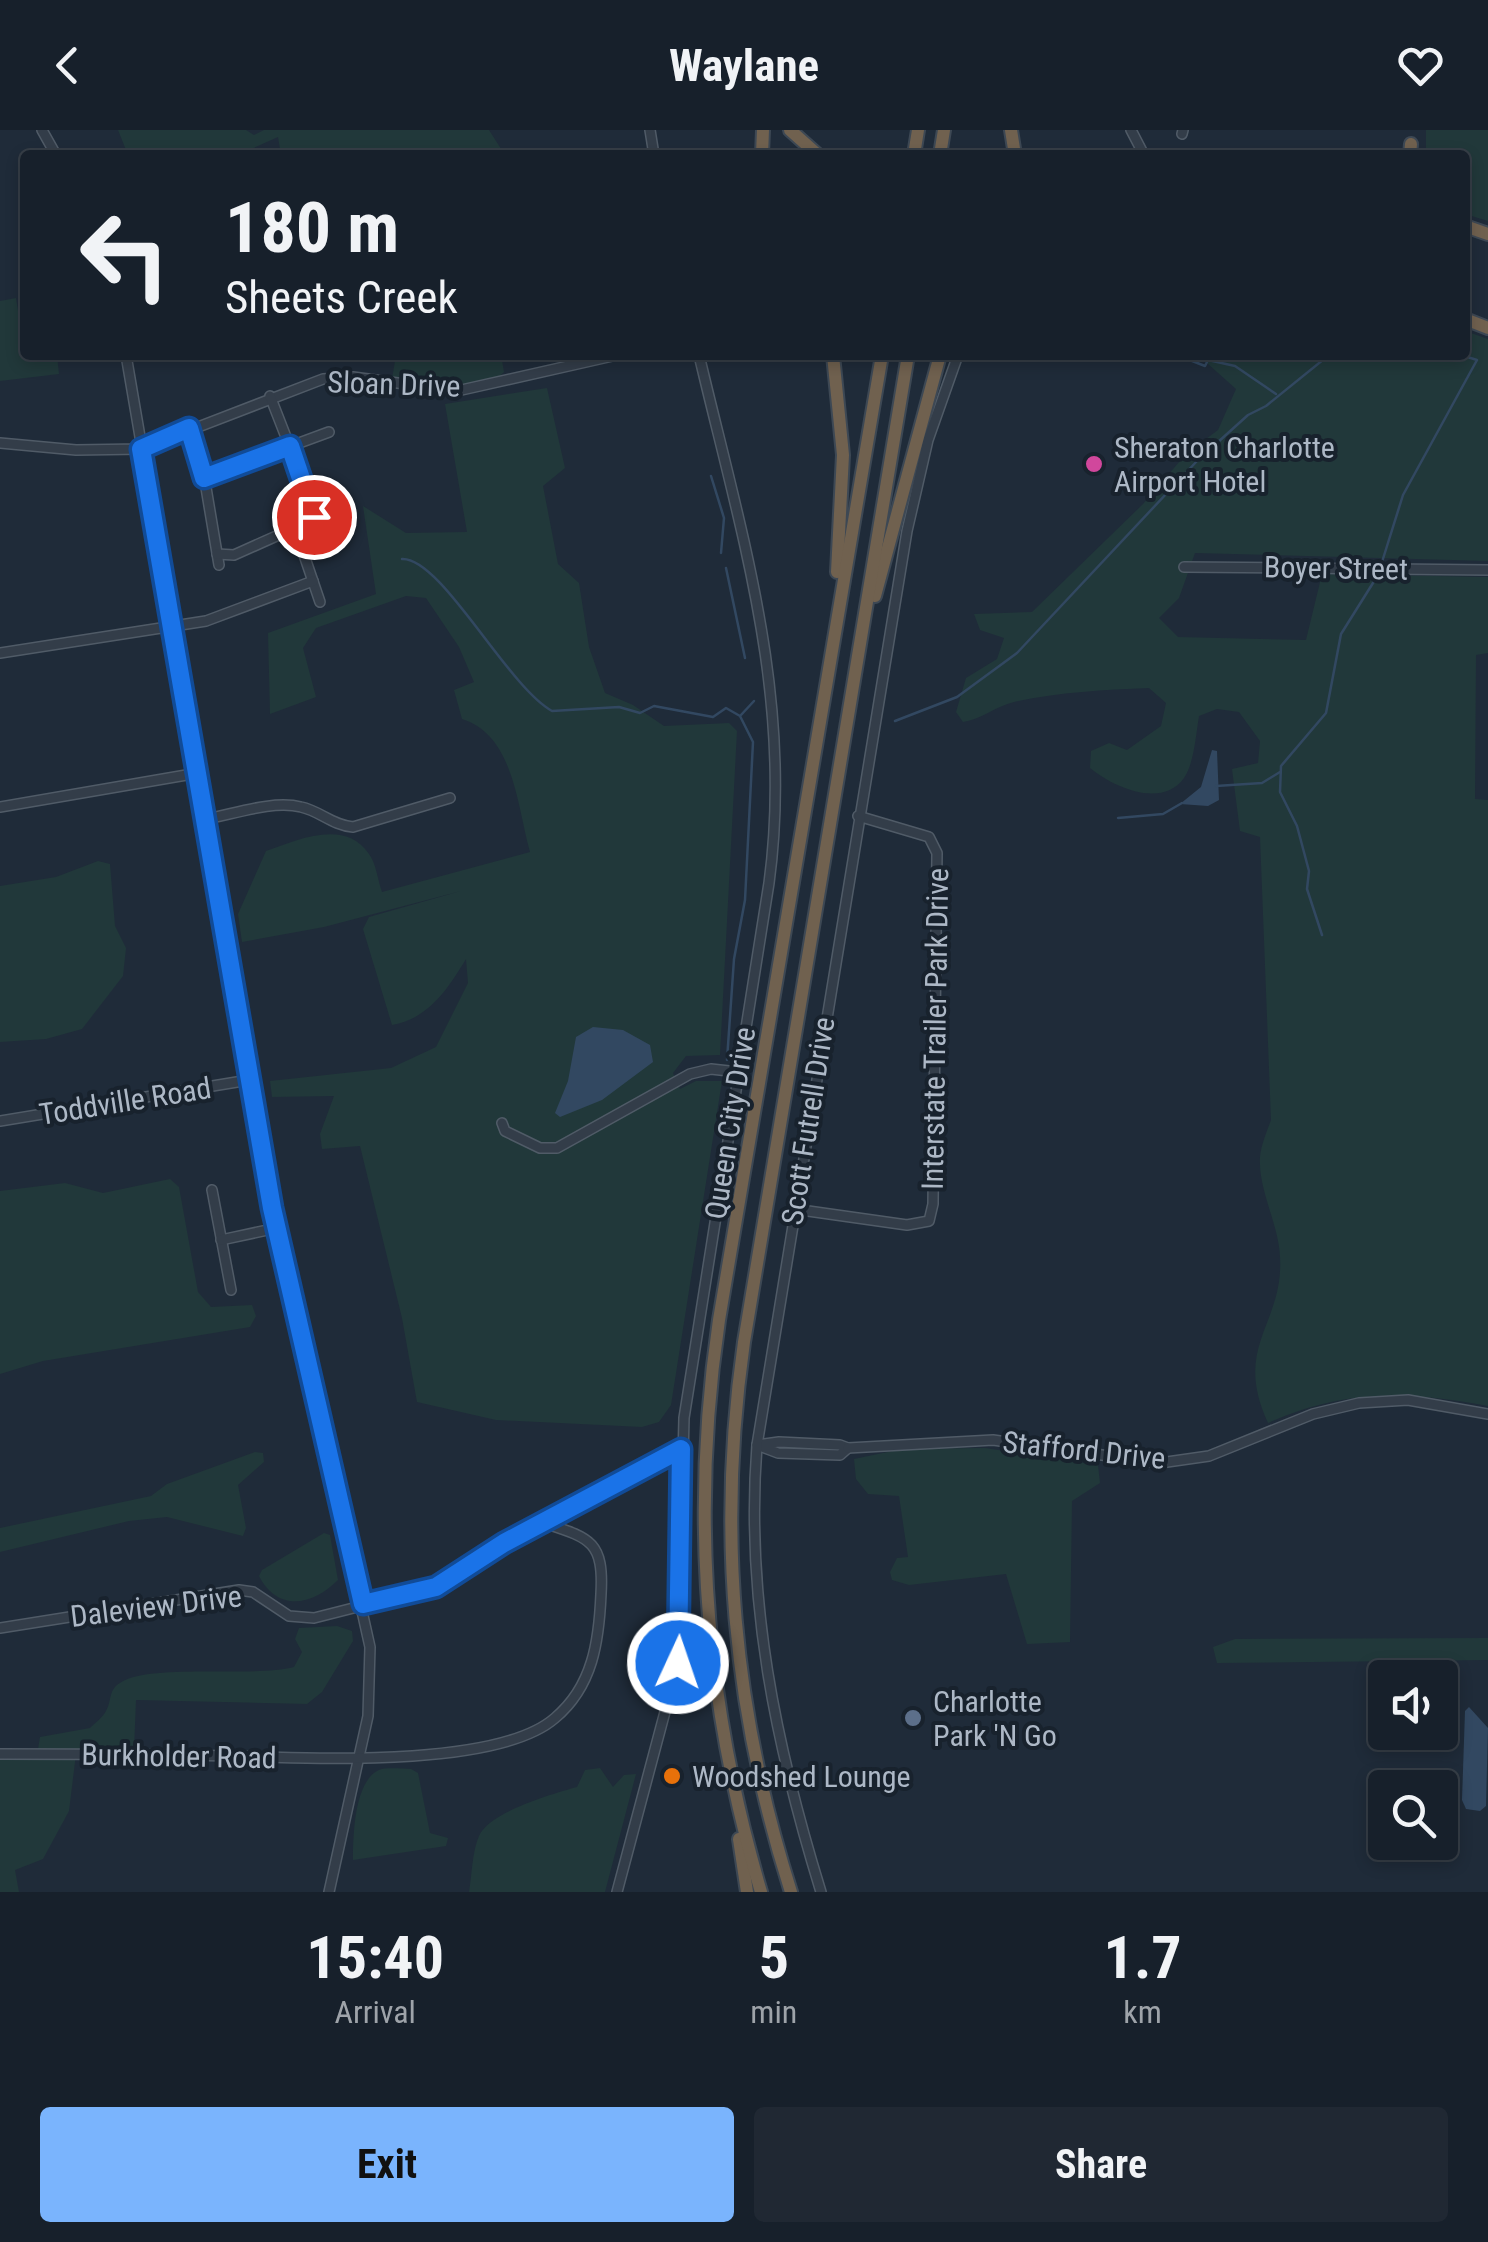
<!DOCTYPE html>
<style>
:root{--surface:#17202b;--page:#202833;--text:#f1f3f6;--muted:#9ea3a9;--line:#363e47;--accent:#7ab4fd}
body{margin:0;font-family:"Roboto Condensed",sans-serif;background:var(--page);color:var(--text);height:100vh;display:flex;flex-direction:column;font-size:38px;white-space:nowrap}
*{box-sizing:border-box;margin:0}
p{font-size:32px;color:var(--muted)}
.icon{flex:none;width:55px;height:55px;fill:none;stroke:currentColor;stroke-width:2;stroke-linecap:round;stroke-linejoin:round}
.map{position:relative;height:1762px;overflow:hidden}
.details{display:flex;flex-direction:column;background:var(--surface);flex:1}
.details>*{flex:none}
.hud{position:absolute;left:20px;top:20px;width:1450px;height:210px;border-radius:10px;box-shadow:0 5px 15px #0003,0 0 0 2px var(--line);background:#17202b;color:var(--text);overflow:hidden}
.tools{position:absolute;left:1368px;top:1530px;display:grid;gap:20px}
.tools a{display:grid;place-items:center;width:90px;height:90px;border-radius:10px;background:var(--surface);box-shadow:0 5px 15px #0003,0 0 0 2px var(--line);font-size:50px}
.pin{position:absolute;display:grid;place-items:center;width:85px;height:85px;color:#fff;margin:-42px;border:5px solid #fff;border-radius:50%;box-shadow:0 2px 10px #0007}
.me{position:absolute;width:110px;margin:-55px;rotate:3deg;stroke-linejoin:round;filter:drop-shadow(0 0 8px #0008)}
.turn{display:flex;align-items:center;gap:35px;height:210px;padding:0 40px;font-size:45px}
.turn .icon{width:130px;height:130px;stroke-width:2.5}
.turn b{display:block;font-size:70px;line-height:85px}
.eta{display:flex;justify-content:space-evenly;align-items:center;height:170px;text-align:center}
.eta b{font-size:60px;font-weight:700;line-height:70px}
.cta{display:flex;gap:20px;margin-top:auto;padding:20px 40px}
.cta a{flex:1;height:115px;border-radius:10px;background:var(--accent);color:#111;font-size:40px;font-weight:700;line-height:115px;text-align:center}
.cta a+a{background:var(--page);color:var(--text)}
header{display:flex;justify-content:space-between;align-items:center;height:130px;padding:0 40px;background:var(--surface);font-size:45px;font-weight:700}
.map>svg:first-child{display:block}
.green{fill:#21383a}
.water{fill:#324861}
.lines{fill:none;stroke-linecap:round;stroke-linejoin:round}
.stream{stroke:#324861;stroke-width:2.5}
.minor-casing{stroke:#505b67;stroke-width:12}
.highway-casing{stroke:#3d4854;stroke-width:16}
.minor{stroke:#333d49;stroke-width:9}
.highway{stroke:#70614f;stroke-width:12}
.route-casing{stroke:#114b97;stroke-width:25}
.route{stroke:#1a73e8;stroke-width:18}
.hotel-dot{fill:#d1479c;stroke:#18222d;stroke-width:4}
.service-dot{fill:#5c6f8a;stroke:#18222d;stroke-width:4}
.food-dot{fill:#e8710a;stroke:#18222d;stroke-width:4}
.labels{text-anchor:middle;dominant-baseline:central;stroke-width:8;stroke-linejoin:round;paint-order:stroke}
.street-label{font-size:30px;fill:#adb8c6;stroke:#18222d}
.poi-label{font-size:30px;fill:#adb8c6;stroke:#18222d;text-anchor:start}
</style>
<header><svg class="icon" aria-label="back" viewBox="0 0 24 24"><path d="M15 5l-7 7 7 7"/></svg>Waylane<svg class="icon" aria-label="heart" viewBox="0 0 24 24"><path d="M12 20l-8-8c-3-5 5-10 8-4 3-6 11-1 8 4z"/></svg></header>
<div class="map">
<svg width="1488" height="1762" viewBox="0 0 1488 1762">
<rect width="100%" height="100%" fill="#1f2b39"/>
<g class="green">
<polygon points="118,0 246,0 254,5 264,0 489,0 505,25 281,25 278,7 238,25 128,25"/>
<polygon points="1426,0 1488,0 1488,91 1465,84 1465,25 1426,25"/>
<polygon points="16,168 20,193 25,192 25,225 57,225 59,244 0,251 0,171"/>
<path d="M1465,201L1488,209V431L1195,423L1179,468L1159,488L1178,507L1306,510L1322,444L1488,447V523L1476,525L1475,669L1488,670V1276C1409,1261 1343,1259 1268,1293C1232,1215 1284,1195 1280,1127C1279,1095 1258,1060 1260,1027C1261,1015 1267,1001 1271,990L1260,707L1240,701L1232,639L1258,633L1260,611L1239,582L1217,579L1199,586C1196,604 1194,634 1184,648C1162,679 1113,657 1090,638L1091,621L1109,613L1127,620L1161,596L1166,573L1149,558C1104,560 1058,562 1014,572C996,576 982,589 963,592L956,582L966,548L997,529L1004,508L980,500L974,484L1032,482L1143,374L1186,324L1218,300L1236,259L1198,225H1465Z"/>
<path d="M396,225H501L504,242C484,266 420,253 392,249Z"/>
<path d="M547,258L565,338L543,356L558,434L579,453L589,517L605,563L633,575L664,596L729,593L737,601L720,925L686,926L673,943L680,959L696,951H722L671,1275L659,1292L642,1297L496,1290L417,1272L402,1188L360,1016L322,1019L320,1004L334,966L272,967L270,951L391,938L436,917L468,853L466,829C449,857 429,889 392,895L363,799L369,787L461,761L324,797L242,812L238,784L266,721C297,710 345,688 369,724C376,733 378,751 382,762L530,722C517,676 514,605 462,589L454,560L474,552L459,517L426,468L406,466L316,498L303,518L316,567L270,584L268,503L376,464L363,376L406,403L467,402L445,274Z"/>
<polygon points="98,731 110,734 115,796 126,818 123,846 82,899 46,909 0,912 0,756 56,747"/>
<polygon points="170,1049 179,1057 198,1162 211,1177 252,1175 256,1186 250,1197 43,1231 0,1244 0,1061 65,1053 103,1063"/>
<polygon points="985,1318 1098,1335 1100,1353 1072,1371 1070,1512 1027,1514 1006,1444 909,1455 892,1450 890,1442 897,1428 908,1427 899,1366 868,1364 856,1349 854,1329 902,1319"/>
<polygon points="255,1322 263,1323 264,1332 238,1355 246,1398 243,1406 167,1387 129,1391 0,1422 0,1398 151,1366 167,1354"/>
<path d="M324,1403L330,1405L338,1450C313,1475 278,1483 259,1446L262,1440Z"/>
<path d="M337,1496L352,1501L353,1511L322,1562L307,1574L136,1570L134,1620L38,1619L40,1607L90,1598C95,1593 103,1587 106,1581C112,1571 108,1560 120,1553C150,1533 250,1548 294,1537L302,1522L295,1509L299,1498Z"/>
<polygon points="1488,1508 1488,1530 1217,1533 1213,1517 1235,1509"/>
<polygon points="76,1624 69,1681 43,1729 15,1740 19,1762 0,1762 0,1628"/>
<path d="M600,1638L613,1657L624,1645L636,1644L605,1762H469C472,1745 472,1722 479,1706C489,1682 552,1664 577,1657L585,1640Z"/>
<path d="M411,1639L418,1643L430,1703L448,1708L446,1716L353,1730C353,1707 354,1651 379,1640C387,1637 402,1639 411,1639Z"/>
</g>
<g class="water">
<polygon points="1212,620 1217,621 1219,670 1208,676 1180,674 1201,657"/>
<polygon points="593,897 623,900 650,915 653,932 602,970 560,987 555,983 568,951 576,907"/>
<polygon points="1469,1577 1488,1598 1486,1676 1480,1681 1466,1679 1462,1670 1465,1581"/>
</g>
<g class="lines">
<g class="stream">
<polyline points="1177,225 1205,236 1208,230 1235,236 1276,264"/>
<polyline points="711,346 724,388 721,423"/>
<path d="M402,429C441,427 507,556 552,581L619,577L640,583L654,576L713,587L726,578L740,586L753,612L745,770L734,829L727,930"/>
<polyline points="1382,432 1403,365 1477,230 1461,225"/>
<polyline points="726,438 745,528"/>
<polyline points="741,585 754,571"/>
<polyline points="895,591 957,567 1017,523 1197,331 1248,285 1266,276 1329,225"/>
<polyline points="1216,656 1262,653 1280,642"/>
<polyline points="1118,688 1163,684 1182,673"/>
<polyline points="1322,805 1307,759 1309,741 1297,696 1280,662 1281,636 1326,583 1341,504 1378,445"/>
</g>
<defs>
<g id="minor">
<polyline points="42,0 56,25"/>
<polyline points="650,0 654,25"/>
<polyline points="1131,0 1144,25"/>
<polyline points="1182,4 1183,0"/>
<polyline points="126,225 272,1078 370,1517 368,1586 329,1762"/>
<polyline points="189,299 200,322 219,435"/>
<polyline points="0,313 76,320 141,319 323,249 353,247 457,261 617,225"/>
<polyline points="204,348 329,302"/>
<polyline points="303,422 320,472"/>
<polyline points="217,424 234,425 310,391 316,384 270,266"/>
<polyline points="1184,437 1488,440"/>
<polyline points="0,523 206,491 313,451"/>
<polyline points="0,677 198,643"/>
<path d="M206,689C234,684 273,670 301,677C320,681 332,695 353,697L450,668"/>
<polyline points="0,991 249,950"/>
<polyline points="502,993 505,1001 540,1018 557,1018 690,944 711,939 738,942"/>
<polyline points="212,1060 231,1160"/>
<polyline points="794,1079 907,1095 929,1091 933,1074 937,723 929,707 858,686"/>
<polyline points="221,1110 277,1098"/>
<polygon points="779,1312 840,1315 848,1318 840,1325 778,1323 757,1315"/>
<polyline points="848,1318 993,1310 1160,1333 1209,1326 1313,1284 1359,1273 1408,1270 1488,1284"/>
<polyline points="544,1393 681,1319"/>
<path d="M0,1498L239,1460L253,1462L289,1486L314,1488L436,1457L544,1393C590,1408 604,1411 601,1464C599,1511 593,1556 555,1588C492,1643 274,1626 190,1625C127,1624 63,1624 0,1624"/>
<path d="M617,1762L678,1533L684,1288L769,753C794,568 741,403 699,225"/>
<path d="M821,1762C776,1616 745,1469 757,1315L907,401L928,310L958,225"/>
</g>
<g id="highway">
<polyline points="790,0 818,25"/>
<polyline points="1011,0 1015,25"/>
<polyline points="762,25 763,0"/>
<polyline points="914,25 918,0"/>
<polyline points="940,25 944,0"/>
<polyline points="1410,25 1411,14"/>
<polyline points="1465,96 1488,104"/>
<polyline points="1465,189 1488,198"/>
<polyline points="833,225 843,325 837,442"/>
<polyline points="875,466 940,225"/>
<polyline points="739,1709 747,1762"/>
<path d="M761,1762C705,1573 690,1385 719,1190L882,225"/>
<path d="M791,1762C733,1580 717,1400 744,1212L908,225"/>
</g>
</defs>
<use href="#minor" class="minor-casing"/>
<use href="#highway" class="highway-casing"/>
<use href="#minor" class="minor"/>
<use href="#highway" class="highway"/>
</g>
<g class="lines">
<defs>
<polyline id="route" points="314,387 290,316 204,348 189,298 141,319 272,1078 363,1474 436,1457 504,1413 681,1319 678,1533"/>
</defs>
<use href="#route" class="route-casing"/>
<use href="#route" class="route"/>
</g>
<circle class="hotel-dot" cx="1094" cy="334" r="10"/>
<circle class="service-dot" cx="913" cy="1588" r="10"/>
<circle class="food-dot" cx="672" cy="1646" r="10"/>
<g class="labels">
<g class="street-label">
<text transform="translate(394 254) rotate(2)">Sloan Drive</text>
<text transform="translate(1336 438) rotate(1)">Boyer Street</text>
<text transform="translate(935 899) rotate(-89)">Interstate Trailer Park Drive</text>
<text transform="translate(125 971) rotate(-9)">Toddville Road</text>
<text transform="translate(808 991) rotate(-81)">Scott Futrell Drive</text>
<text transform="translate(730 993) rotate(-81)">Queen City Drive</text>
<text transform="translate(1084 1320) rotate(6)">Stafford Drive</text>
<text transform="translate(156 1476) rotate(-7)">Daleview Drive</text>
<text transform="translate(179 1626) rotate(1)">Burkholder Road</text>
</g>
<g class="poi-label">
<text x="1114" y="317">Sheraton Charlotte<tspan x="1114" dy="34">Airport Hotel</tspan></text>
<text x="933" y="1571">Charlotte<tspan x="933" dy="34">Park 'N Go</tspan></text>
<text x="692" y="1646">Woodshed Lounge</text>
</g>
</g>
</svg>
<div class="tools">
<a><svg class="icon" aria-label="sound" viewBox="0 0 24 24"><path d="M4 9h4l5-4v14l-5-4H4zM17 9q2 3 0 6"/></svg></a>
<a><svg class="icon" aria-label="search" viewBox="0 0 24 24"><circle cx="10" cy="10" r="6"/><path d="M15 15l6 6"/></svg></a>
</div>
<div class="pin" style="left:314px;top:387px;background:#d93025"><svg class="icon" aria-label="arrive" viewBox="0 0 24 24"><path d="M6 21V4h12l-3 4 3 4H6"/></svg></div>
<svg class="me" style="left:678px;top:1533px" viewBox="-20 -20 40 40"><circle r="17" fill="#1a73e8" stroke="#fff" stroke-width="3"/><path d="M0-11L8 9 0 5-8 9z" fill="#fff"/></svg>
<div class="hud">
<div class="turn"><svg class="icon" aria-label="left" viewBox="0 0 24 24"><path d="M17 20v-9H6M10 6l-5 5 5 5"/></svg><div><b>180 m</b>Sheets Creek</div></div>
</div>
</div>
<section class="details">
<div class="eta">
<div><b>15:40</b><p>Arrival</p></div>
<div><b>5</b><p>min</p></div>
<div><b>1.7</b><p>km</p></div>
</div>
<div class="cta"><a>Exit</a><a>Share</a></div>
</section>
